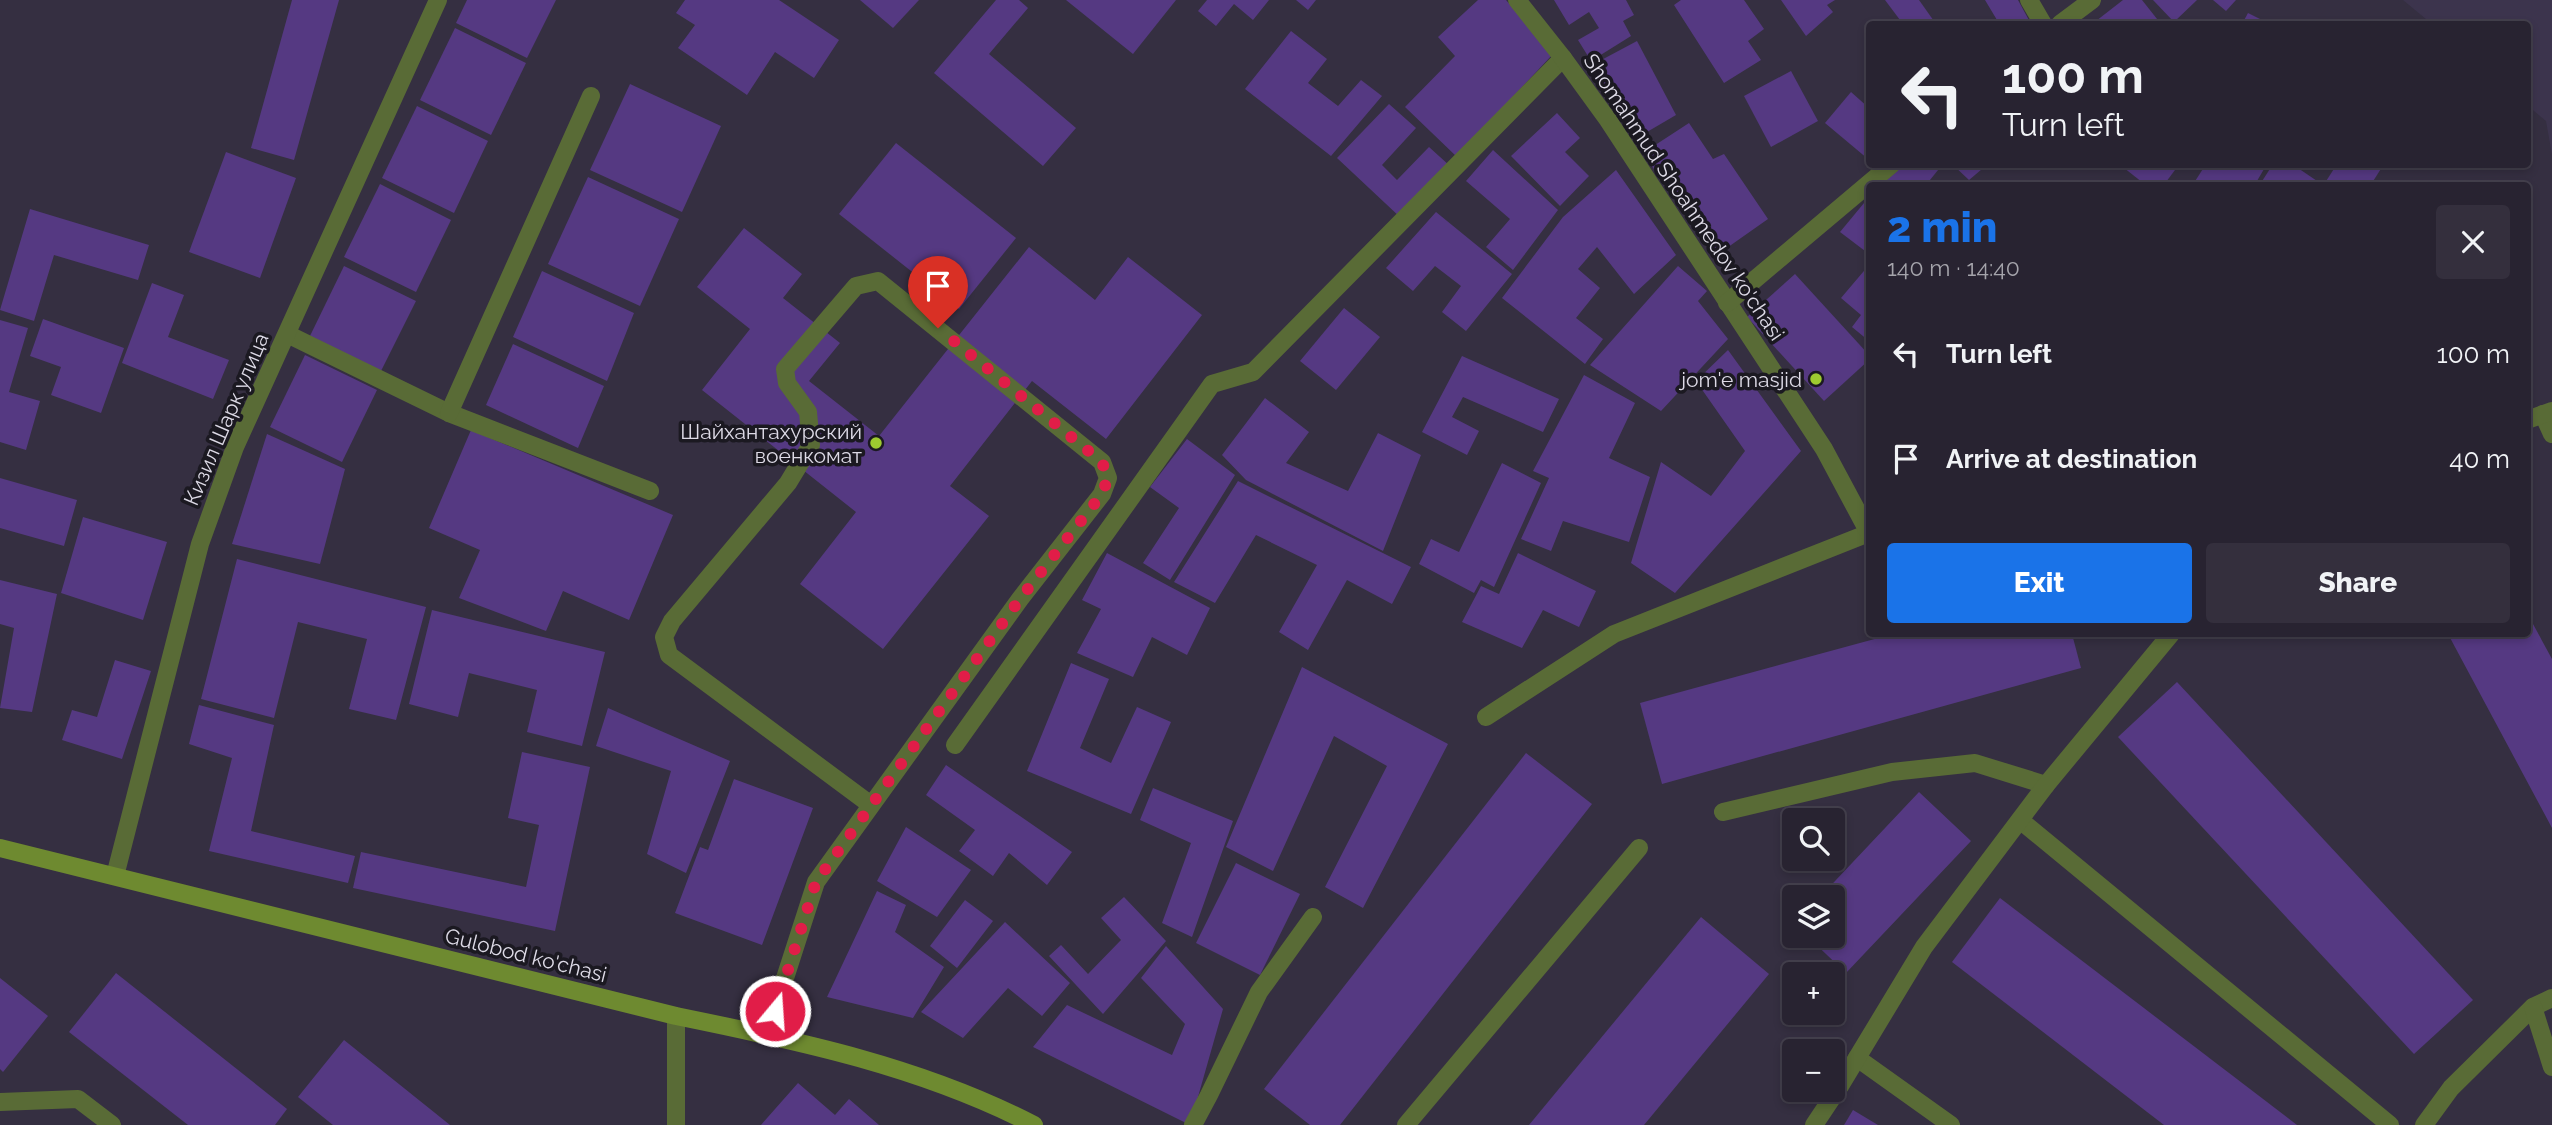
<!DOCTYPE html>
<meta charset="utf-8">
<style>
:root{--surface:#282331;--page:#342f3d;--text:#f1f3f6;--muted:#a5a4ab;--line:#44404d;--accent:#1a73e8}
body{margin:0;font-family:Raleway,sans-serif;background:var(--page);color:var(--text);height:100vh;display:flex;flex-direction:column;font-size:26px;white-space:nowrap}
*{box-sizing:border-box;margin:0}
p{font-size:23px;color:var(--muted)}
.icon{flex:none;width:38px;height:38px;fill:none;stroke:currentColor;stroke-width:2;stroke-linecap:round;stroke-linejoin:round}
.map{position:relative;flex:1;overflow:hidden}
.sheet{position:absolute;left:1866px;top:182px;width:665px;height:455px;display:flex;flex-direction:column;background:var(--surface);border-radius:7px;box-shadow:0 4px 10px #0003,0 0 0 2px var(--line)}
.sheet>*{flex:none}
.hud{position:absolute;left:1866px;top:21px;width:665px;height:147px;border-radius:7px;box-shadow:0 4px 10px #0003,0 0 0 2px var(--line);background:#282331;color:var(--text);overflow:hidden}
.controls{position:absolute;left:1782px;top:808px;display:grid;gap:14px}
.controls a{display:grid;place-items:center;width:63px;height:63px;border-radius:7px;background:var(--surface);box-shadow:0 4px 10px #0003,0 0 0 2px var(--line);font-size:35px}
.pin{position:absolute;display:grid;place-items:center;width:60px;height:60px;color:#fff;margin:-72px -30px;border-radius:50% 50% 50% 0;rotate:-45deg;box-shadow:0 0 7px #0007}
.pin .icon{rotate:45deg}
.me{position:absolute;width:77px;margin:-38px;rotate:18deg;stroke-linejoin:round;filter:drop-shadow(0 0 5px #0008)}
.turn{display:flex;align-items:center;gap:24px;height:147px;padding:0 21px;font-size:32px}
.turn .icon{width:91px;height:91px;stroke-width:2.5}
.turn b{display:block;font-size:49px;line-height:60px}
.round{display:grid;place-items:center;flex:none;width:74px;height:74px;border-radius:7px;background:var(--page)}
.overview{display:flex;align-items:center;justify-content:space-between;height:119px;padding:0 21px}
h1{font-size:42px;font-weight:800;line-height:52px;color:var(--accent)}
.action{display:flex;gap:14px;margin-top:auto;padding:14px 21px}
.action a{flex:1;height:80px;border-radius:7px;background:var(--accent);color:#fff;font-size:28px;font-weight:800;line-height:80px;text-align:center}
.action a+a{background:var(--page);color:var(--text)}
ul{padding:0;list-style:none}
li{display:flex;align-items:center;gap:21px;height:105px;padding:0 21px}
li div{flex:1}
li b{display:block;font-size:26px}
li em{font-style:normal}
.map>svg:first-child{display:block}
.built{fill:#3c344d}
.building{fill:#553982}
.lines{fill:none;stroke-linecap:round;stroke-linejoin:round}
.lane{stroke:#596b36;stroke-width:18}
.street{stroke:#596b36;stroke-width:18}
.secondary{stroke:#6e8a30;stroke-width:18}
.route{stroke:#e11d48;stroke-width:12;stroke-dasharray:0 21.6}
.poi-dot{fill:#9dca30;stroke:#1b1921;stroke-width:2.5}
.labels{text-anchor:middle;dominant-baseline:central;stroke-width:7;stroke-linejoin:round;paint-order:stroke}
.street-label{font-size:21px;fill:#dddae6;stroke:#1b1921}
.poi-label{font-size:21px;fill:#dddae6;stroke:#1b1921;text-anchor:end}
</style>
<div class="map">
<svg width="2552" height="1125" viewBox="0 0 2552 1125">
<rect width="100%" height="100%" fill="#352f41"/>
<polygon class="built" points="2403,0 2552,0 2552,155 2546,121 2527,105 2527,24 2432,24"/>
<g class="building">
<polygon points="292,0 339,0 294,160 251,148"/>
<polygon points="467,0 556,0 527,58 456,23"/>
<polygon points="685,0 779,0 839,40 814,78 775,52 747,95 678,48 695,25 676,13"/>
<polygon points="860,0 919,0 893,28"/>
<polygon points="996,0 1019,0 1028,8 989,54 1076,128 1043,166 934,73"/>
<polygon points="1066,0 1176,0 1133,54"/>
<polygon points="1207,0 1269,0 1253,20 1234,4 1216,26 1198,11"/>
<polygon points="1296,0 1316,0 1308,10"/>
<polygon points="1478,0 1506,0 1553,54 1457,157 1405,107 1455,56 1438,37"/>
<polygon points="1554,0 1626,0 1634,15 1623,21 1631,36 1591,61 1578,40 1599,28 1589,12 1569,25"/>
<polygon points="1681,0 1744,0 1764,29 1748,41 1761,60 1724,83 1674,5"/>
<polygon points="1781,0 1835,0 1827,5 1833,12 1806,36"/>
<polygon points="1885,0 1919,0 1936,24 1903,24"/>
<polygon points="1985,0 2018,0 2031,24 1991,24 1997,20"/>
<polygon points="2123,0 2142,0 2161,24 2098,24 2096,21"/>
<polygon points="2153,0 2197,0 2174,22"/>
<polygon points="2213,0 2236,0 2226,11"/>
<polygon points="2248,13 2270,24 2242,24"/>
<polygon points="455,28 526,63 491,135 420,100"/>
<polygon points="1291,31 1327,59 1308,83 1338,106 1361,80 1382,96 1331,156 1245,89"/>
<polygon points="1637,41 1676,115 1635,139 1592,65"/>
<polygon points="1791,71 1818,121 1771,147 1744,96"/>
<polygon points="630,84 721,126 682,212 590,170"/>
<polygon points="1851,92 1869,108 1868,159 1825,123"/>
<polygon points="1389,104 1416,128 1382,165 1397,180 1429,147 1450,166 1401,218 1337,158"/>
<polygon points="417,106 488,141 454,213 382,178"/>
<polygon points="1557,113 1580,138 1565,152 1589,176 1560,206 1511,156"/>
<polygon points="1689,123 1713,159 1724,154 1768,219 1714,257 1643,153"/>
<polygon points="896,143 1016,238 959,309 839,214"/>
<polygon points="1493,150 1558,210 1513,270 1486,247 1510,219 1466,181"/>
<polygon points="226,152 296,178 260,278 189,252"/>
<polygon points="1898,164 1943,164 1925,186 1879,186"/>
<polygon points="1952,164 1988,164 1969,180"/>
<polygon points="2119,164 2168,164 2175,170 2163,186 2147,186"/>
<polygon points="2206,164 2267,164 2254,186 2192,186"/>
<polygon points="2273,164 2292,164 2320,183 2319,186 2259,186"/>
<polygon points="2337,164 2384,164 2370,186 2323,186"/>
<polygon points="1616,170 1676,255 1634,294 1597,247 1578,269 1600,288 1576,318 1603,339 1585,364 1502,298 1563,217"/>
<polygon points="588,177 679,219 640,306 548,264"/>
<polygon points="380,184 451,220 416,292 344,257"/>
<polygon points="1869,197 1869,254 1840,232"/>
<polygon points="30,209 149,245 138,280 54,255 34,321 0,310"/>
<polygon points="1436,212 1512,274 1466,331 1442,312 1461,286 1435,266 1413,291 1386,268"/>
<polygon points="744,228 802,274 783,298 840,343 809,381 879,436 1029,247 1095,300 1128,257 1202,315 1106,439 1032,381 950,486 989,516 883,649 800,584 856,512 702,390 750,329 697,287"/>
<polygon points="1869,265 1869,341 1852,327 1861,315 1841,298"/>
<polygon points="344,266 416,301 380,373 309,338"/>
<polygon points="1678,266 1707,291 1698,301 1728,339 1661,411 1590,365"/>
<polygon points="542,271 634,313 607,381 513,337"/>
<polygon points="1795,274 1869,355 1869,360 1824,401 1747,317"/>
<polygon points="152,283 184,295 168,337 229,360 213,399 122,363"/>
<polygon points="1344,308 1380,337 1336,390 1300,361"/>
<polygon points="43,319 124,348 101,413 51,395 61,367 30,356"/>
<polygon points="0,320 28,328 9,392 40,401 26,450 0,442"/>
<polygon points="513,344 604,386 578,448 486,405"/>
<polygon points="1728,350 1801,451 1675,593 1631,563 1661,462 1711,496 1745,451 1696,381"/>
<polygon points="305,355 377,390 342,462 270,427"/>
<polygon points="1462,356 1559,399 1543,432 1463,397 1452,417 1479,431 1467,455 1422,432"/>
<polygon points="1584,375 1635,403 1609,458 1650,477 1629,542 1563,521 1551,551 1521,539 1549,478 1533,471"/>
<polygon points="1265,398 1309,432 1286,463 1348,491 1378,433 1421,455 1383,551 1246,480 1222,455"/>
<polygon points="471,430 673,515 629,620 563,591 546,631 459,598 480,550 429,528"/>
<polygon points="267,434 345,469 320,564 232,544"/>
<polygon points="1187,439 1235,475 1170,580 1143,563 1179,508 1150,487"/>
<polygon points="1502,463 1541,483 1494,587 1481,580 1474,593 1419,564 1431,539 1459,552"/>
<polygon points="0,478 77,500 64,546 0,528"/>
<polygon points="1238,481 1411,567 1392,604 1347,580 1308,650 1279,632 1317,565 1256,535 1215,603 1174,582"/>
<polygon points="83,517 167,542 143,620 61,593"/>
<polygon points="1107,553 1210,608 1187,655 1152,637 1133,677 1077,653 1101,609 1082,600"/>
<polygon points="1518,553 1596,591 1579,627 1543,610 1522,648 1462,622 1481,586 1499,594"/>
<polygon points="237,559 426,607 396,720 349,709 367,639 298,622 274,718 201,699"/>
<polygon points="0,580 57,594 32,712 0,708 14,628 0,624"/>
<polygon points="432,610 605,652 582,746 527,732 537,690 469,673 458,717 409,704"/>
<polygon points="2527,613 2552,659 2552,828 2448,634 2527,634"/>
<polygon points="1893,634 2072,634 2081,668 1662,784 1640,703"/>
<polygon points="115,660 151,671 122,759 62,740 72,710 97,717"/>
<polygon points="1071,663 1109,679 1080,748 1111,763 1137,707 1171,722 1131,814 1027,771"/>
<polygon points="1302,667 1448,744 1363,908 1325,887 1387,766 1334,736 1273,871 1226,847"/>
<polygon points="2177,682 2473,1000 2414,1054 2118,737"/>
<polygon points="199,705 274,725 251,831 355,856 348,883 209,851 232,758 189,744"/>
<polygon points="608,708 730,761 686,873 647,854 671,771 596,746"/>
<polygon points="522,752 590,767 555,931 353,888 361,852 526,887 539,825 508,818"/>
<polygon points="1526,753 1592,804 1340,1125 1310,1125 1264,1089"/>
<polygon points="946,765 1072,852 1047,885 1009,853 993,876 959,851 975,830 926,795"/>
<polygon points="734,779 813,808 762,945 675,913 700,847 708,850"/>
<polygon points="1153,788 1233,821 1192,937 1162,923 1191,843 1140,820"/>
<polygon points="1919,792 1971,841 1846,973 1807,936 1832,936 1832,898 1819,898"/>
<polygon points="906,827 971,870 937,917 877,881"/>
<polygon points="1236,863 1300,894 1260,975 1196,943"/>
<polygon points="877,891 906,905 895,932 944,967 913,1018 827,997"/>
<polygon points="1124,897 1166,941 1103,1014 1049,956 1061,945 1088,974 1121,940 1101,918"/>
<polygon points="2000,898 2297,1125 2164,1125 1952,962"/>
<polygon points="965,900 993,921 957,968 930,946"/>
<polygon points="1701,917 1769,974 1644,1125 1529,1125"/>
<polygon points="1005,922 1070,983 1042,1016 1008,988 963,1038 921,1012"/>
<polygon points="1166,946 1223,1009 1190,1125 1033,1047 1067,1005 1172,1055 1185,1024 1141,978"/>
<polygon points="116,973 287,1109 275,1125 188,1125 69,1032"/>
<polygon points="0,978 48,1016 3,1072 0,1069"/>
<polygon points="344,1040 450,1125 333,1125 298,1097"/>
<polygon points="798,1083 835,1115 849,1099 879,1125 761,1125"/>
<polygon points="1853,1110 1878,1125 1844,1125"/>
</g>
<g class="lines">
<g class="lane">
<polyline points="2029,0 2043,24"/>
<polyline points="287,334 449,413 650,491"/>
<polyline points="449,413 591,96"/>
<polyline points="2543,414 2552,434"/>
<polyline points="2527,420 2552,411"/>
<polyline points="1486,717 1614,634 1869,533"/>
<polyline points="955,745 1212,384 1253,372 1563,58"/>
<polyline points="1723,812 1892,772 1975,763 2046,785"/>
<polyline points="2020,820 2390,1125"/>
<polyline points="767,1034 816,882 1020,599 1102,494 1108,478 1102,462 878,281 856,286 785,369 787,383 808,412 811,445 788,483 672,621 664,637 669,655 871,805"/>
<polyline points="1857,1058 1951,1125"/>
<polyline points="0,1102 78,1099 112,1125"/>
<polyline points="1193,1125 1209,1095 1259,992 1313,917"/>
<polyline points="1406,1125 1639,848"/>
<polyline points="1814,1125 1840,1086 1924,947 2046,785 2171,634"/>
<polyline points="2424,1125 2451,1088 2533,1007 2552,998"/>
</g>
<g class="street">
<polyline points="1517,0 1563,58 1608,120 1824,449 1869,533"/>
<polyline points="2060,24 2092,0"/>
<polyline points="1727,303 1892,164"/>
<polyline points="115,876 200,544 235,447 438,0"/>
<polyline points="2533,1007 2552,1067"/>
<polyline points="676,1016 676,1125"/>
</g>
<path class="secondary" d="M0,848L676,1016C799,1041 922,1067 1034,1125"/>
</g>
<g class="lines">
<polyline class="route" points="775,1011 816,882 1020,599 1102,494 1108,478 1102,462 938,328"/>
</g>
<g class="poi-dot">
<circle cx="1816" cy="379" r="7"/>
<circle cx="876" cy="443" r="7"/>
</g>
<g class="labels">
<g class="street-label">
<text transform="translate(1684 197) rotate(56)">Shomahmud Shoahmedov ko'chasi</text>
<text transform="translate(226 419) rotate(-67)">Кизил Шарк улица</text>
<text transform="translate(526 955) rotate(14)">Gulobod ko'chasi</text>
</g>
<g class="poi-label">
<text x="1802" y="379">jom'e masjid</text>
<text x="862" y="431">Шайхантахурский<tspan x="862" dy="24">военкомат</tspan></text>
</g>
</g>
</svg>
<div class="controls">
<a><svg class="icon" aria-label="search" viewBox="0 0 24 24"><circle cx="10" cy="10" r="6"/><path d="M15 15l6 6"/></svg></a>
<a><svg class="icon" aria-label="layers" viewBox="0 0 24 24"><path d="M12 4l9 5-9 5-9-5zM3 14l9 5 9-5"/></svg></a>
<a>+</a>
<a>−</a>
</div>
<div class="pin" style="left:938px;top:328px;background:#d93025"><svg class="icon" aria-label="arrive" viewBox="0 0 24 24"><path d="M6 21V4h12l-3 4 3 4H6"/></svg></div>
<svg class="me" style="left:775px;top:1011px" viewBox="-20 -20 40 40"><circle r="17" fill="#e11d48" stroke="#fff" stroke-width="3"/><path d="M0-11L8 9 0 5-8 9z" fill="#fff"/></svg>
<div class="hud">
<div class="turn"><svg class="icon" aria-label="left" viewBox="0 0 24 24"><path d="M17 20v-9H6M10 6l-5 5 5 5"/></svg><div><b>100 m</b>Turn left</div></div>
</div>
<section class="sheet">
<div class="overview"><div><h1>2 min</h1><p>140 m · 14:40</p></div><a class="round"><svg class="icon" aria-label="close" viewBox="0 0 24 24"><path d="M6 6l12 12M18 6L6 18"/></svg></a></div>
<ul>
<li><svg class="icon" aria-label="left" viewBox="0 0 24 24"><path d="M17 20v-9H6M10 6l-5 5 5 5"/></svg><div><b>Turn left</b></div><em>100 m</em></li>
<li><svg class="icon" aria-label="arrive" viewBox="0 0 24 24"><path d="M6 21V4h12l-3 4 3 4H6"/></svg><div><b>Arrive at destination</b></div><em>40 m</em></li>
</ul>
<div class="action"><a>Exit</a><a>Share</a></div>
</section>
</div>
